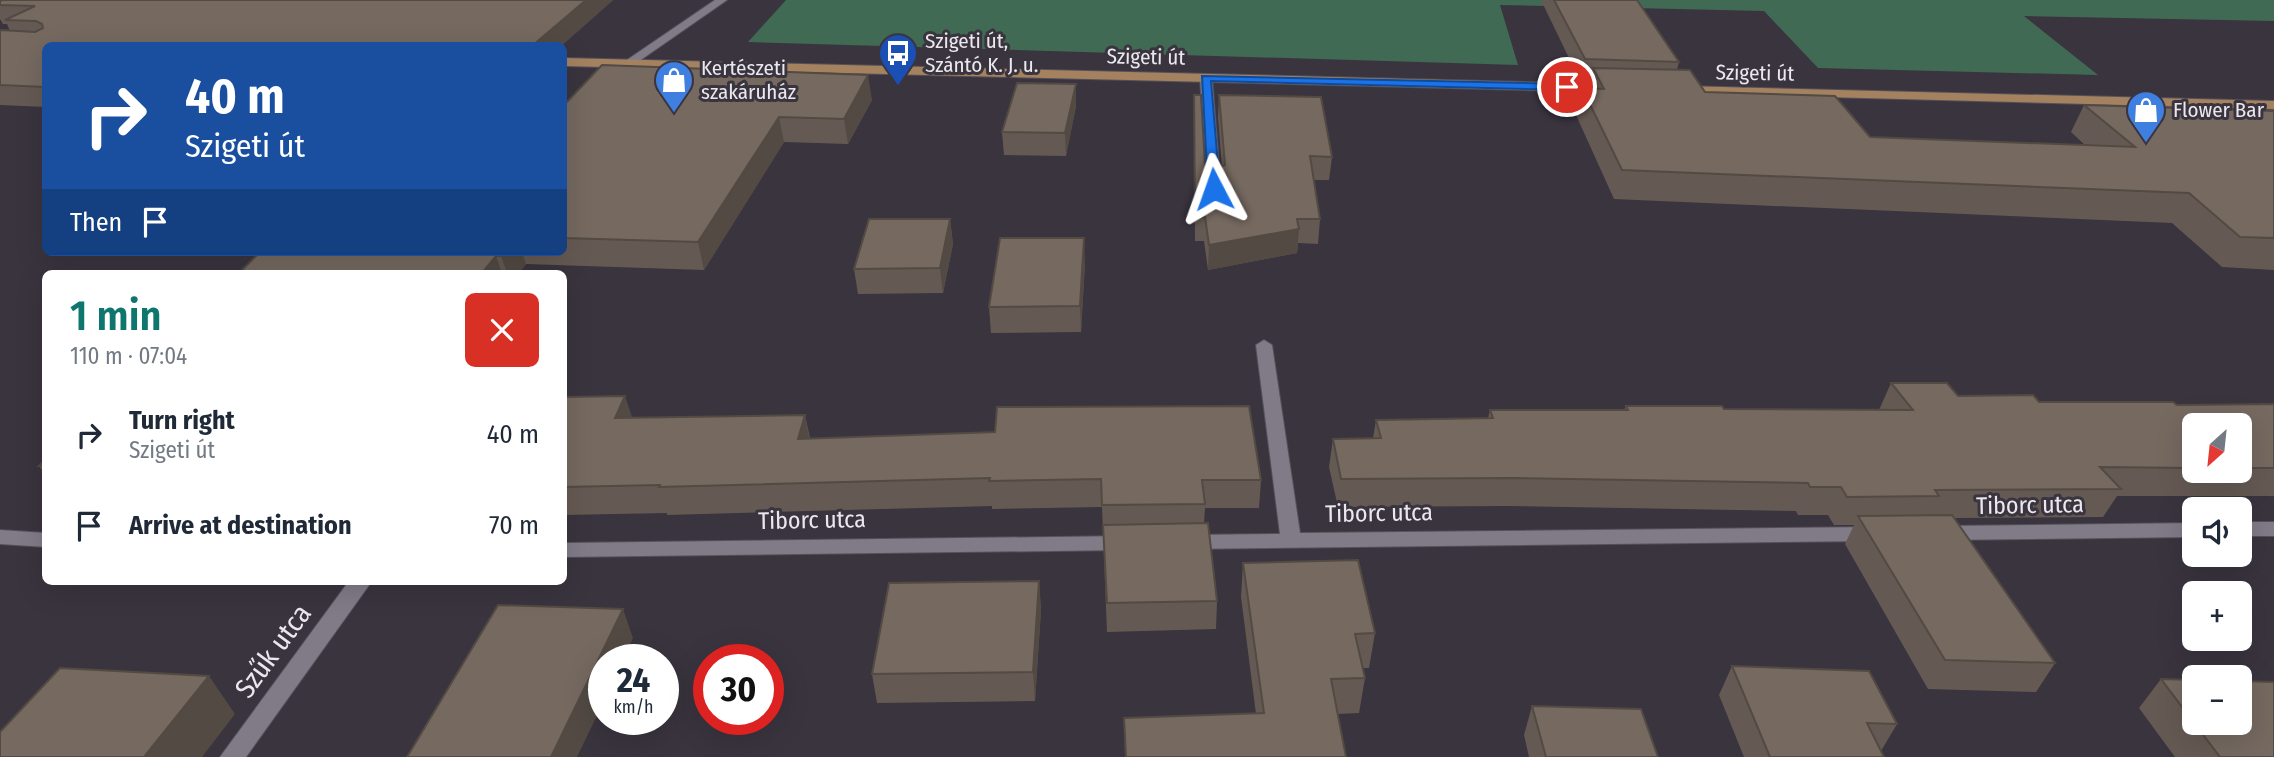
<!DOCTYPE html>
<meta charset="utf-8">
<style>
:root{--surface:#fff;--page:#f6f6f7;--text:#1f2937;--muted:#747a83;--accent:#0f766e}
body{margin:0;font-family:"Fira Sans Condensed",sans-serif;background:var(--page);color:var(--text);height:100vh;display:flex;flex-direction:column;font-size:26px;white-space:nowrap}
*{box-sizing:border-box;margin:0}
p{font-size:23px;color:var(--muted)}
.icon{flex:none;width:38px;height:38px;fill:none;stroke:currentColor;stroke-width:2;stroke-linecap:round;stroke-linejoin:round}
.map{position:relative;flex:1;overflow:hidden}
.drawer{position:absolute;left:42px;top:270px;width:525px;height:315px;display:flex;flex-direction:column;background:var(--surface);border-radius:10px;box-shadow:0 7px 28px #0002}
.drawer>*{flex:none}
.guide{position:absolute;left:42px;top:42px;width:525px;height:214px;border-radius:10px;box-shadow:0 7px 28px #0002;background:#1a4fa0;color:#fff;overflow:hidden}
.needle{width:46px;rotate:207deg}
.buttons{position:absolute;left:2182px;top:413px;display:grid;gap:14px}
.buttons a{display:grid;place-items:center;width:70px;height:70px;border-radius:10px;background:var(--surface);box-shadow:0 7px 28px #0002;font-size:35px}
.speed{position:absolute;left:588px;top:644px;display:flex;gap:14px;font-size:35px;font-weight:700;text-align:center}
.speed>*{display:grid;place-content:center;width:91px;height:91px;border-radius:50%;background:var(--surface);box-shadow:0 7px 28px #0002;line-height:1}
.speed small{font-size:18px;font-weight:400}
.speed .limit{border:10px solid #d22;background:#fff;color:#111}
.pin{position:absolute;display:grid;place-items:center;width:60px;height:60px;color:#fff;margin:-30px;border:4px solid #fff;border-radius:50%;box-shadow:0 2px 7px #0007}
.me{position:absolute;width:77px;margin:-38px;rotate:356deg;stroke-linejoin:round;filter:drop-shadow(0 0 5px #0008)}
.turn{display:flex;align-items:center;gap:24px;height:147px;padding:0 28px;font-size:32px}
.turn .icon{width:91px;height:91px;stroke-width:2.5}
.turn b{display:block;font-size:49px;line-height:60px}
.then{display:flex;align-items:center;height:66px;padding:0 28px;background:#0003;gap:14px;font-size:26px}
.round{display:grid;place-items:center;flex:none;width:74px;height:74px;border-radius:10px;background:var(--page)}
.head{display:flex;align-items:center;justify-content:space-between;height:119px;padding:0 28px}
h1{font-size:42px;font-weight:600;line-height:52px;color:var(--accent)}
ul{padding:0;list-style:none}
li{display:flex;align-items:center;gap:21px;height:91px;padding:0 28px}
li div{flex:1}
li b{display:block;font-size:26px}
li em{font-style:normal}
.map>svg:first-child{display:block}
.green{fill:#406a54}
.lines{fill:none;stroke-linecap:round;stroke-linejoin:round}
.street-casing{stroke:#555059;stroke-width:2}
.secondary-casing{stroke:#555059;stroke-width:2}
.street{fill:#817b87;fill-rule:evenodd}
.secondary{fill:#a48260;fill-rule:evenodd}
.wall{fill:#655a53;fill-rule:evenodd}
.shaded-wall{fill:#524a43}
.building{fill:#756960;stroke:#524a43;stroke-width:2}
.route{fill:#1a73e8;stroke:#114b97;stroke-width:2}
.labels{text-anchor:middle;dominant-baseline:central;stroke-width:6;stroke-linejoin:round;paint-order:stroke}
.far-poi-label{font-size:21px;fill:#ebe7ee;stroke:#39343e;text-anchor:start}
.far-street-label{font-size:21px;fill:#ebe7ee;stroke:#39343e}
.street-label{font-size:24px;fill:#ebe7ee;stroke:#39343e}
.near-street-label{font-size:28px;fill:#ebe7ee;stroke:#39343e}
</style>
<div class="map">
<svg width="2274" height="757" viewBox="0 0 2274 757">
<rect width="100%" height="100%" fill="#39343e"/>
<polygon class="green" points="786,0 2274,0 2274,21 2024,16 2098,75 1818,68 1764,11 1500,5 1518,65 748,42"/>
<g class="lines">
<defs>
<g id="street">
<polygon points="715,0 727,0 632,66 624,66 624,62"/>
<polygon points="1206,74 1212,78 1221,189 1214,193 1207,189 1200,78"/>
<polygon points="1264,340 1272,345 1300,533 1872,527 1879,529 1882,534 1879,539 1872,541 1186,549 1179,547 1176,542 1179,537 1186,535 1280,534 1256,345"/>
<rect x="2240" y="522" width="34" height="14"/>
<polygon points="2194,523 2194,537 1942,540 1935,538 1932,533 1935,528 1942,526"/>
<polygon points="0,530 46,533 46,547 0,544"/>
<polygon points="1127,536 1134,538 1137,543 1134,548 1127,550 564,557 564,543"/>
<polygon points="349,581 372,581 246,757 220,757"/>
</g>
<g id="secondary">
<polygon points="564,58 1609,84 1615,88 1609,92 564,66"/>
<polygon points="1683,86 2274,101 2274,109 1679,93 1679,87"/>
</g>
</defs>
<use href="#street" class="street-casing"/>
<use href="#secondary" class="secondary-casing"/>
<use href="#street" class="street"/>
<use href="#secondary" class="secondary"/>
</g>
<g class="wall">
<polygon points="0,0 613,0 561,46 46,46 46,107 0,105 0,30 10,31 7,24 3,24 0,19"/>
<polygon points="1541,0 1637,0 1679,62 1677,70 1705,92 1870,137 2086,146 2071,132 2084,105 2274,111 2274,270 2222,267 2172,223 1614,199 1576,115 1582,88 1588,88 1590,81 1580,81"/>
<polygon points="1194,95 1205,165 1214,171 1222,167 1218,117 1219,95 1332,157 1329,180 1314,180 1320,219 1318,244 1298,243 1297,253 1208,270 1204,241 1195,241"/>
<polygon points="872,100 848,144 784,142 704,270 526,264 519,273 239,273 291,254 293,252 564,252 564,105"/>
<polygon points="1076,106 1066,156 1004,155 1002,132"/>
<polygon points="950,219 953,244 943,293 858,294 854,269"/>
<polygon points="1085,263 1081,332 991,333 989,307"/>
<path d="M1891,383L1958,396L2039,402L2177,405L2274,404V496H2117L2103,517L1955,518L2055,663L2036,692L1928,689L1845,544L1854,525H1834L1828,515H1798L1796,511L1507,506L1338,507L1329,467L1333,439L1373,438L1376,420L1488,418L1490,410H1624L1626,406L1724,409L1879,410ZM2194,425H2240V471H2194Z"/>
<polygon points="564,397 632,418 805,415 810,438 1261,480 1259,508 1205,508 1204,523 1217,601 1216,629 1107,632 1102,507 992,509 992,506 667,515 667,513 564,515"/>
<polygon points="46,459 46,475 39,466"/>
<polygon points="1243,563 1375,633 1369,668 1363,668 1365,678 1359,713 1338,714 1346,757 1125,757 1124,718 1256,714 1241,597"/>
<polygon points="1039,581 1041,610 1035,701 877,703 872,674"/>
<polygon points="1732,666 1897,724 1881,751 1884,757 1744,757 1719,695"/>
<polygon points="2161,679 2274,757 2175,757 2139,708"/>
<polygon points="1532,706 1658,757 1529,757 1524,735"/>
</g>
<g class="shaded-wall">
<polygon points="586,0 613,0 561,46 532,46"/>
<polygon points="868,75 872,100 848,144 844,119"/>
<polygon points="1076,84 1076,106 1066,156 1065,133"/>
<polygon points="779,117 784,142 704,270 698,242"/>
<polygon points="950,219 953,244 943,293 940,268"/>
<polygon points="1299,229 1297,253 1208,270 1209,245"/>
<polygon points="1084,238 1085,263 1081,332 1080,306"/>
<polygon points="504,252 522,252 526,264 519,273 507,273 501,256"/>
<polygon points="496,256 502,273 482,273"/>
<polygon points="625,396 634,423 615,418"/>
<polygon points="805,415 810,443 798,439"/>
<polygon points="1039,581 1041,610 1035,701 1033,672"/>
<polygon points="623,609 633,638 623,660 604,660 604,701 577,757 551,757"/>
<polygon points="209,676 235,714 202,757 144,757"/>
</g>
<g class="building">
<polygon points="2,0 586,0 532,46 46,46 46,87 0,85 0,30 35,32 43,28 42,24 36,21 5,20 35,6 0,5 0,1"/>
<polygon points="1554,0 1637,0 1679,62 1585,59"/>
<polygon points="602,65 868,75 844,119 779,117 698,242 564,238 564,105"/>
<polygon points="1593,68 1690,70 1705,92 1835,96 1870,137 2135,147 2084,105 2274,111 2274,238 2240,237 2189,193 1622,170 1582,88 1604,89"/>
<polygon points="1017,83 1076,84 1065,133 1002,132"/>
<polygon points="1194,95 1201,95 1205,165 1214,171 1225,165 1219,95 1321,97 1332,157 1310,156 1320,219 1297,219 1299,229 1209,245 1205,217 1195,217"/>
<polygon points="869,219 950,219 940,268 854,269"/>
<polygon points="1000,238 1084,238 1080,306 989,307"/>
<polygon points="293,252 504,252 501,256 496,256 482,273 239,273 258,254 291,254"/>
<polygon points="1891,383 1947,383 1958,396 2033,395 2039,402 2173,402 2177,405 2274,404 2274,468 2240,468 2240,425 2194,425 2194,468 2100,467 2121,489 1935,490 1939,496 1847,497 1841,487 1810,487 1808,483 1514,478 1341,479 1333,439 1381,438 1376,420 1493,418 1490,410 1628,410 1626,406 1722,406 1724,409 1913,410"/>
<polygon points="625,396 615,418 805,415 798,439 995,432 997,407 1249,406 1261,480 1202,480 1205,504 1102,505 1101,479 989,481 990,478 659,487 660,485 564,487 564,397"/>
<polygon points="46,459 46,466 39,466"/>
<polygon points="1952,515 2055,663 1945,660 1858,516"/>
<polygon points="1208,523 1217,601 1107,603 1103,525"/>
<polygon points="1358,560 1375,633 1355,634 1365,678 1331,679 1346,757 1126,757 1124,718 1264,713 1243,563"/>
<polygon points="1039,581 1033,672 872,674 889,583"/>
<polygon points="498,605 623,609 551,757 407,757"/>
<polygon points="1732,666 1869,671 1897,724 1867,723 1884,757 1770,757"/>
<polygon points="60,668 209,676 144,757 0,757 0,732"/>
<polygon points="2161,679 2194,680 2194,723 2240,723 2240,681 2274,682 2274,757 2220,757"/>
<polygon points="1532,706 1641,709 1658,757 1546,757"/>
</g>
<polygon class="route" points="1202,76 1567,84 1573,87 1567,90 1211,81 1220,189 1214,193 1208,189"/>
<defs>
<symbol id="bus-pin" viewBox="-11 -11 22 30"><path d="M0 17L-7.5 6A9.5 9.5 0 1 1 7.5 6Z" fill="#1a4fb4" stroke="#39343e"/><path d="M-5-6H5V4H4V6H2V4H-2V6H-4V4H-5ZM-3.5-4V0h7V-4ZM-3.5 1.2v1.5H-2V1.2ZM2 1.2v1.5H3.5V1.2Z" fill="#fff"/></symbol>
<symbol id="shop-pin" viewBox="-11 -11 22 30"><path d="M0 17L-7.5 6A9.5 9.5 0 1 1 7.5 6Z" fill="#3f7fe0" stroke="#39343e"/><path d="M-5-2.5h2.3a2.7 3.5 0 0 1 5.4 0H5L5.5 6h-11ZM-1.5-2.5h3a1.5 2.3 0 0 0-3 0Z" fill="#fff"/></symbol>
</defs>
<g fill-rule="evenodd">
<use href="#bus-pin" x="876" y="31" width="44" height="60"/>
<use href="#shop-pin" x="652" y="58" width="44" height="60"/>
<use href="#shop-pin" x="2124" y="88" width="44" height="60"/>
</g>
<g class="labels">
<g class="far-poi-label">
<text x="925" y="41">Szigeti út,<tspan x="925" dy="24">Szántó K. J. u.</tspan></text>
<text x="701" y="68">Kertészeti<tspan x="701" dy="24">szakáruház</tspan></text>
<text x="2173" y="110">Flower Bar</text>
</g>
<g class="far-street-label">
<text transform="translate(1146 57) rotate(1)">Szigeti út</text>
<text transform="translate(1755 73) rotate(1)">Szigeti út</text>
</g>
<g class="street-label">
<text transform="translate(2030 505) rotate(-1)">Tiborc utca</text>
<text transform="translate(1379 513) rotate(-1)">Tiborc utca</text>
<text transform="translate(812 520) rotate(-1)">Tiborc utca</text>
</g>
<g class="near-street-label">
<text transform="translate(273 651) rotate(-54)">Szűk utca</text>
</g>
</g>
</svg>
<div class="buttons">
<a><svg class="needle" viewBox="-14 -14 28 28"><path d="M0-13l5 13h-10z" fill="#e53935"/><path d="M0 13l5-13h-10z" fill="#747a83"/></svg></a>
<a><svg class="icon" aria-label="sound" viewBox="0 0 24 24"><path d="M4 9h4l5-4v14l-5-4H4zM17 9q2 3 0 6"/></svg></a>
<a>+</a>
<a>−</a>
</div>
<div class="speed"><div>24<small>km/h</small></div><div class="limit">30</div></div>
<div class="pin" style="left:1567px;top:87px;background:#d93025"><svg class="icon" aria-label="arrive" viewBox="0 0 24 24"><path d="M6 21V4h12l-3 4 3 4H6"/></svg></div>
<svg class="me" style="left:1214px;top:189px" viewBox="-20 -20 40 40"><path d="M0-17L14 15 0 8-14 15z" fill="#1a73e8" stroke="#fff" stroke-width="4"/></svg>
<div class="guide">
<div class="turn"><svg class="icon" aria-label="right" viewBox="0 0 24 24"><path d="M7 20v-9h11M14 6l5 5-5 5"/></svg><div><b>40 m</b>Szigeti út</div></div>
<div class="then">Then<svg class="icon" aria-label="arrive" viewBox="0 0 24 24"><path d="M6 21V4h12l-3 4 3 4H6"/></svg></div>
</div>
<section class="drawer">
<div class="head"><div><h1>1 min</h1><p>110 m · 07:04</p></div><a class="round" style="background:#d93025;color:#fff"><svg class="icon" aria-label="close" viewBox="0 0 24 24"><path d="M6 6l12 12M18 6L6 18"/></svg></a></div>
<ul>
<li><svg class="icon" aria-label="right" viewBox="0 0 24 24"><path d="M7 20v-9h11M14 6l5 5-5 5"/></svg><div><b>Turn right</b><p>Szigeti út</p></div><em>40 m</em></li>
<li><svg class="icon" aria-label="arrive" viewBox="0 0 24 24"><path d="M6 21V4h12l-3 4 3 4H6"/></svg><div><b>Arrive at destination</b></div><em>70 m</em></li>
</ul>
</section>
</div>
